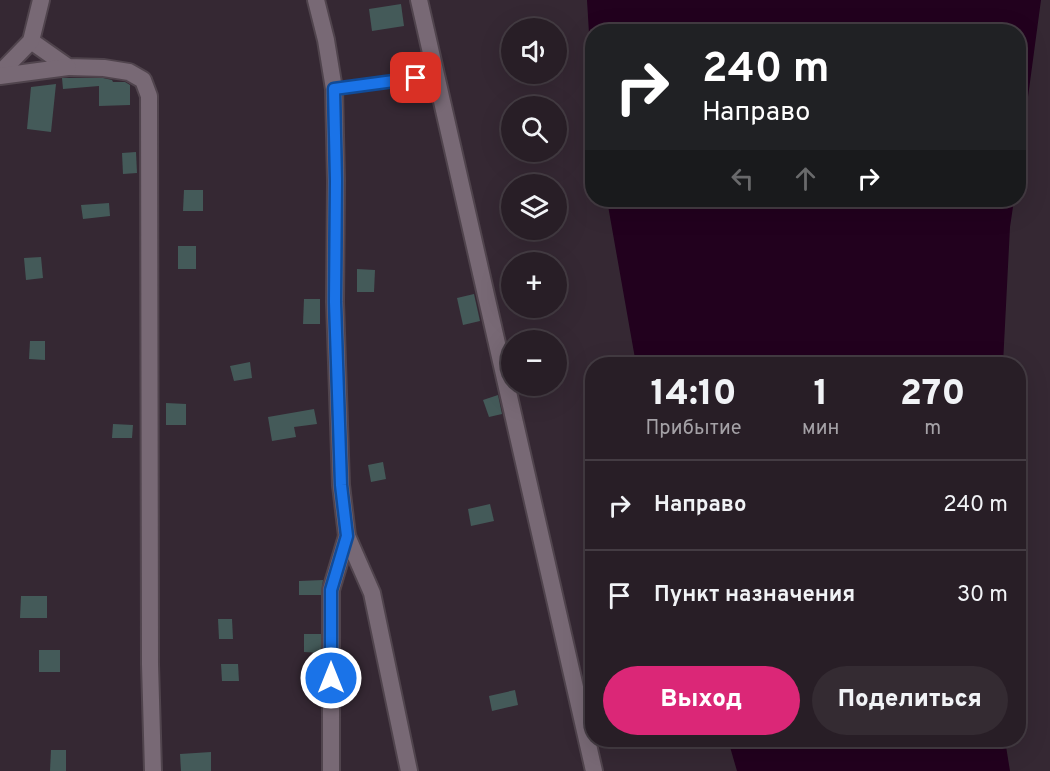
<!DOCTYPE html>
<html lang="ru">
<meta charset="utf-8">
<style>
:root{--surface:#281e26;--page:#342b32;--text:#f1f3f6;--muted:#a5a2a7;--line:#443c43;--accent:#db2777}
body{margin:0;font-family:Overpass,sans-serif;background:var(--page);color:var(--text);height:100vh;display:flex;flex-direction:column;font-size:22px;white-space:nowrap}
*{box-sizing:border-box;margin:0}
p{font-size:20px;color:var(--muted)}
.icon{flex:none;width:33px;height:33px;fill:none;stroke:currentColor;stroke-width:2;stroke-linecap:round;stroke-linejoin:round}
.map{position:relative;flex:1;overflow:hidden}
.side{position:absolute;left:585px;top:357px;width:441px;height:390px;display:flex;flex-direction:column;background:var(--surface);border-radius:24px;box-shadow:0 6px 24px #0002,0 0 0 2px var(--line)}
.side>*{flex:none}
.hud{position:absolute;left:585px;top:24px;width:441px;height:183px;border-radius:24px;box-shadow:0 6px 24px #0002,0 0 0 2px var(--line);background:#202124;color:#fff;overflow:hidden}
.buttons{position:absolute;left:501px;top:18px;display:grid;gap:12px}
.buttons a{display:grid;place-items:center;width:66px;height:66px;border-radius:50%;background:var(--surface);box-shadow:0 6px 24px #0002,0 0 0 2px var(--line);font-size:30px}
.pin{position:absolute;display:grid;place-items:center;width:51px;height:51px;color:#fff;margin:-26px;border-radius:12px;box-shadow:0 3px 9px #0006}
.me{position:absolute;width:66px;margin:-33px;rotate:0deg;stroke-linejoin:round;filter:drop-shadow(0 0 4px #0008)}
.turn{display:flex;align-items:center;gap:21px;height:126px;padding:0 18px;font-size:27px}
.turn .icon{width:78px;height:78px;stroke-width:2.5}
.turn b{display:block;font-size:42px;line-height:51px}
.lanes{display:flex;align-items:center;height:57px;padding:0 18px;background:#0003;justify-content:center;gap:30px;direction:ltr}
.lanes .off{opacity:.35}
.eta{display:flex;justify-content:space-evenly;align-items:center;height:102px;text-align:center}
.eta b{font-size:36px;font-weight:800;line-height:42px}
.cta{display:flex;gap:12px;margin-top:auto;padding:12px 18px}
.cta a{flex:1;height:69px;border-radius:36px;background:var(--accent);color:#fff;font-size:24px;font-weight:800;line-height:69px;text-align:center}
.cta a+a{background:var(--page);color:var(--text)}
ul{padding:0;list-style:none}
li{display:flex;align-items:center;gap:18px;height:90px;padding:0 18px;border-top:2px solid var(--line)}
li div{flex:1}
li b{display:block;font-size:22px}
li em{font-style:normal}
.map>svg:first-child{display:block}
.water{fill:#22011e}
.building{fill:#445a59}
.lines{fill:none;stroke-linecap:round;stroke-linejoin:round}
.service-casing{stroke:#50444d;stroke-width:12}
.minor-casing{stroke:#50444d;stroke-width:20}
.service{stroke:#786975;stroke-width:9}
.minor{stroke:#786975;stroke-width:16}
.route-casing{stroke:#114b97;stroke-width:15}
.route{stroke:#1a73e8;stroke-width:10}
</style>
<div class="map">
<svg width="1050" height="771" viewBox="0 0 1050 771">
<rect width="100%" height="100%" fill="#352833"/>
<g class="water">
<polygon points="587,0 1041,0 1019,164 1018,32 592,32 592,83"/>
<polygon points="607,200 1014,200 1010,227 1003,364 636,364"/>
<polygon points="728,740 1005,740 1010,771 737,771"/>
</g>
<g class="building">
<polygon points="401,4 404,26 372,31 369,9"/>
<polygon points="62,78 103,78 112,80 113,82 125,82 130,85 130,105 99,106 99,86 63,89"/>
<polygon points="56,84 51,132 27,129 31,87"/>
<polygon points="136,152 137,173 123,174 122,153"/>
<polygon points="184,190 203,190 203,211 183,211"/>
<polygon points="109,203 110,216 83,219 81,205"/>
<rect x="178" y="246" width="18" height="23"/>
<polygon points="41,257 43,278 26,280 24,258"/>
<polygon points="357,269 375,270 374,292 357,292"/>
<polygon points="474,294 480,321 463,325 457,298"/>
<polygon points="304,299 320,299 320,324 303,324"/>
<polygon points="30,341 45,341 45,360 29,359"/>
<polygon points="250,362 252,378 234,381 230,366"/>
<polygon points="498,395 502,414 489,417 483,400"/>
<polygon points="166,403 186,404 186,425 166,425"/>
<polygon points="314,409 317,424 294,427 296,437 272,441 268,417"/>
<polygon points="113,424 133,425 132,438 112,438"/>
<polygon points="383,462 386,479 371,482 368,465"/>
<polygon points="490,504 494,521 471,526 468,509"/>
<polygon points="323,580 321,595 299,595 299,581"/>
<polygon points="21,596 47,596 47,618 20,618"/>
<polygon points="218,619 232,619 233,639 219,639"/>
<polygon points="304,634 321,634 321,653 304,652"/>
<rect x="39" y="650" width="21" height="22"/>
<polygon points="221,664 238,664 239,681 222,681"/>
<polygon points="515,690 518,705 492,711 489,696"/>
<polygon points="51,750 66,750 66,771 50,771"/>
<polygon points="211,752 211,771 181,771 180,754"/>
</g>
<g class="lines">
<defs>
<polyline id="service" points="334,89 437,76"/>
<g id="minor">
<polyline points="316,0 326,40 334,89 336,181 335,302 341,485 347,536 372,593 409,771"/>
<polyline points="419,0 594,771"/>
<polyline points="31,41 68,67 104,68 129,72 143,80 149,96 150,664 153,771"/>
<polyline points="0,73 31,41 41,0"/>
<polyline points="0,76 68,67"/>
<polyline points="331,771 331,590 347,536"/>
</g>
</defs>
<use href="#service" class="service-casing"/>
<use href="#minor" class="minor-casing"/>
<use href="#service" class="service"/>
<use href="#minor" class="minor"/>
</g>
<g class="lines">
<defs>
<polyline id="route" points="331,678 331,590 347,536 341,485 335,302 336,181 334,89 416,78"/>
</defs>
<use href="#route" class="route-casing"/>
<use href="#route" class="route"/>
</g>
</svg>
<div class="buttons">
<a><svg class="icon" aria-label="sound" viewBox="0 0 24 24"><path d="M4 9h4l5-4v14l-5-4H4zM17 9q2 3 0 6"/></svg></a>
<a><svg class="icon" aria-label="search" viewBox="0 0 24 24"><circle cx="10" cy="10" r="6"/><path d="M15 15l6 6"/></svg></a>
<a><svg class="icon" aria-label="layers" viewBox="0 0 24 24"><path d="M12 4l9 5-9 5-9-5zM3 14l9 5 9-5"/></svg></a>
<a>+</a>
<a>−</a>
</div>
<div class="pin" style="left:416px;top:78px;background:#d93025"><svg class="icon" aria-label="arrive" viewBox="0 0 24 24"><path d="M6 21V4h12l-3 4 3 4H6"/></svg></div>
<svg class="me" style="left:331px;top:678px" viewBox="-20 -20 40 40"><circle r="17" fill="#1a73e8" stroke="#fff" stroke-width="3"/><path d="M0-11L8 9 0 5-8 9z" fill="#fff"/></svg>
<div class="hud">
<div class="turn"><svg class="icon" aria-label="right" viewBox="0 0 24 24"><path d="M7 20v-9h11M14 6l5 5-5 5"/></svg><div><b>240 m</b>Направо</div></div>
<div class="lanes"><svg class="icon off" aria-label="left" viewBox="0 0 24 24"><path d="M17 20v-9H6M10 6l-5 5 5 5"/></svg><svg class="icon off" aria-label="ahead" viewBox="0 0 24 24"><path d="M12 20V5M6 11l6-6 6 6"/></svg><svg class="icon" aria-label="right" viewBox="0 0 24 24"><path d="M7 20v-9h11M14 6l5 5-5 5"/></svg></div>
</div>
<section class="side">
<div class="eta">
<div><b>14:10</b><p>Прибытие</p></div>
<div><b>1</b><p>мин</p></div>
<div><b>270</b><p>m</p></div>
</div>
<ul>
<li><svg class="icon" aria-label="right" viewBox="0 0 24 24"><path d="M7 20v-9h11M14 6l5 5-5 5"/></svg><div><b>Направо</b></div><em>240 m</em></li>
<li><svg class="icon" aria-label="arrive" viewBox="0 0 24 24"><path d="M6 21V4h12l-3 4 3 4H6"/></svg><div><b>Пункт назначения</b></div><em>30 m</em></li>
</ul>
<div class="cta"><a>Выход</a><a>Поделиться</a></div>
</section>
</div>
